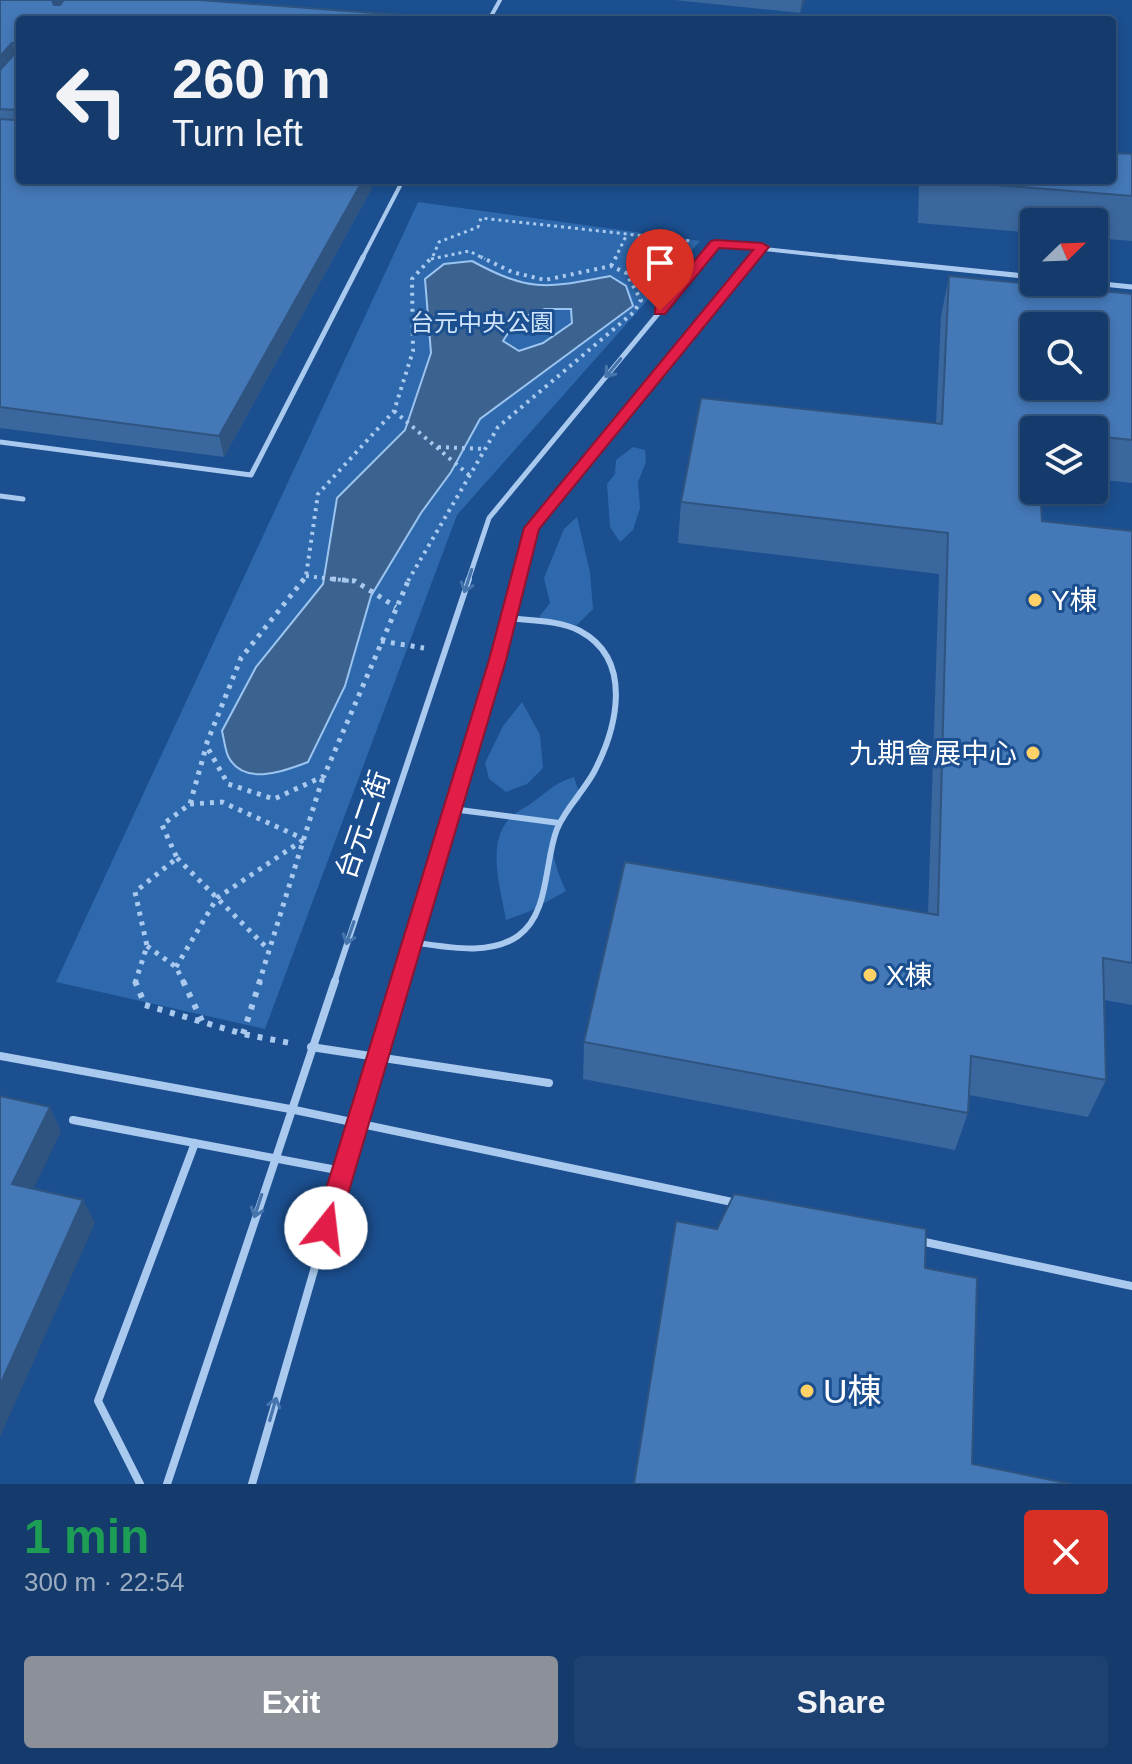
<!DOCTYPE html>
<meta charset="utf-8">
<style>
:root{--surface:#143b6b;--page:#1d4271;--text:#f1f3f6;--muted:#9dadc1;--line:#33557e;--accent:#8c9099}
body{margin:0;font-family:Arial,"Noto Sans TC",sans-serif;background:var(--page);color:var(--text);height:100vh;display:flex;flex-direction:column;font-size:30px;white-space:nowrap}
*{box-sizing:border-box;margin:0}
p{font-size:26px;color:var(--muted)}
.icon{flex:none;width:44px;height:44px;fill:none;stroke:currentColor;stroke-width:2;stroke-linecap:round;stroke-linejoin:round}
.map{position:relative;height:1484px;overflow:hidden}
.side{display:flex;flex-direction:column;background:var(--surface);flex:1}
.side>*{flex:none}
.hud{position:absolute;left:16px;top:16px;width:1100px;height:168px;border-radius:8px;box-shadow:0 4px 12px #0003,0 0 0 2px var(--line);background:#143b6b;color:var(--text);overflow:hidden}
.needle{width:52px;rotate:67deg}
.tools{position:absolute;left:1020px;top:208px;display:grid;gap:16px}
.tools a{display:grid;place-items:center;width:88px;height:88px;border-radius:8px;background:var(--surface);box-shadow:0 4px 12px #0003,0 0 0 2px var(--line);font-size:40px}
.pin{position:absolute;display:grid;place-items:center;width:68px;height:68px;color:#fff;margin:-82px -34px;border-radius:50% 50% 50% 0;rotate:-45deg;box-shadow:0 0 8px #0007}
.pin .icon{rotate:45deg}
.me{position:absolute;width:88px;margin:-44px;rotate:16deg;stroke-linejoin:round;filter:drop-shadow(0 0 6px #0008)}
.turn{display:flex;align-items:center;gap:28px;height:168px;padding:0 24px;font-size:36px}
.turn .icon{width:104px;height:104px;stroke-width:2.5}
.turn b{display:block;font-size:56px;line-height:68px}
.round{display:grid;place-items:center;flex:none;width:84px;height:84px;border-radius:8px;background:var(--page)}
.overview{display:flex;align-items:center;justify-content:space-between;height:136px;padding:0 24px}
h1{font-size:48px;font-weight:700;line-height:60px;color:#1e9e55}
.button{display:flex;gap:16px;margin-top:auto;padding:16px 24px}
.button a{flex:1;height:92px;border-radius:8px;background:var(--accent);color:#fff;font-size:32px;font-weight:700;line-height:92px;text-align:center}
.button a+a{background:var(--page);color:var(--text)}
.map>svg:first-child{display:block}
.green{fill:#2e69ad}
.water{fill:#3c6290;stroke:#9cc4f0;stroke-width:2;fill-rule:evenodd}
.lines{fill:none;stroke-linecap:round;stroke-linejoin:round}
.path-far3{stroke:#a9c9ee;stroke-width:3;stroke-dasharray:3 4;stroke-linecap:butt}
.path-far2{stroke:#a9c9ee;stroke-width:4;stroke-dasharray:3 5;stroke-linecap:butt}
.path-far1{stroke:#a9c9ee;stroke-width:5;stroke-dasharray:4 6;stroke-linecap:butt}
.path{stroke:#a9c9ee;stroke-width:6;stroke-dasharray:5 8;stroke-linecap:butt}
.service-far3{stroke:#a9c9ee;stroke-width:4}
.service-far2{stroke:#a9c9ee;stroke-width:5}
.service-far1{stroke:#a9c9ee;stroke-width:6}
.service{stroke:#a9c9ee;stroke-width:8}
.wall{fill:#3a679d}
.shaded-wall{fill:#305480}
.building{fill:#4478b7;stroke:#305480;stroke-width:2;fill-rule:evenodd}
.oneway{stroke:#4674ac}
.route{fill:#e11d48;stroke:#92132f;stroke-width:2}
.poi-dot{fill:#ffd166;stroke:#1b4f8f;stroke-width:3}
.labels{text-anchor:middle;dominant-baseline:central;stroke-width:6;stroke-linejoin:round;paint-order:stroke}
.far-park-label{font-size:24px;fill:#cfe3fa;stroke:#1b4f8f}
.poi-label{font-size:28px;fill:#fff;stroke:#1b4f8f;text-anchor:start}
.street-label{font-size:28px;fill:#fff;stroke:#1b4f8f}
.near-poi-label{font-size:34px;fill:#fff;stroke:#1b4f8f;text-anchor:start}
</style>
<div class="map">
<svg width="1132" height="1484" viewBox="0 0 1132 1484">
<rect width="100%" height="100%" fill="#1b4f8f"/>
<g class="green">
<polygon points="418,202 700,241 457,515 265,1029 56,982"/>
<polygon points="633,447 645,450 646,462 638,482 640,508 633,530 620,542 610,527 607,484 615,474 616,460"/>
<polygon points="577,517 590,572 593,609 577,625 557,624 539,617 550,603 544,578 564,529"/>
<polygon points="522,702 540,735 543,768 527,784 506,792 489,779 485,763 503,726"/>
<path d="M574,777L581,799C575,805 562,814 558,822C546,844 557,871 566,891L528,912L506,920C501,889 485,842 511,817C519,810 529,806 537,799C550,789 557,782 574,777Z"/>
</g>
<path class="water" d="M472,261C531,293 547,288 610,276L626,286L633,306L480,419L451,472L421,513L371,596L345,686L308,762C285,771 243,787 228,756C225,749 224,739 222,731L256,667L323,584L337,498L405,430L431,353L425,279L444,264ZM545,309H571L572,323L543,343L519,351L503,341L517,319Z"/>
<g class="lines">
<g class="path-far3">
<polyline points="433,256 439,242 478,227 481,218 691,241"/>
<polyline points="431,259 469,251 485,259"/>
<polyline points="615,259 627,234"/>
</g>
<g class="path-far2">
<polyline points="611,266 616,257"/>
<polyline points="626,273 669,267"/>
<polyline points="394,411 469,475"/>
<polyline points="438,447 485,449"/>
<polyline points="306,576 351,581"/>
<polyline points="302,581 306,576 318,494 394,411 413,351 412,279 432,257"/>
<polyline points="408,581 498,427 634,312 641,300 626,273 611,266 545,280 512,272 481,257"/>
</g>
<g class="path-far1">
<polyline points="304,579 241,658 206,745 228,784 274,799 324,776 409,579"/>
<polyline points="332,579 355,581 396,607"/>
<polyline points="381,641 424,648"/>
<polyline points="190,804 222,802 304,839"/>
<polyline points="177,858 269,950"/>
<polyline points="147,946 176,967 184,983"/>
<polyline points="176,967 217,898 303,840"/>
<polyline points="135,983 147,946 135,892 177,858 162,825 190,804 206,747"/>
<polyline points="259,983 323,777"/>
</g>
<g class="path">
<polyline points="135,981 145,1005 243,1034 290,1043"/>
<polyline points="183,981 203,1023"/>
<polyline points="243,1034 260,981"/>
</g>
<g class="service-far3">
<polyline points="489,20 500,0"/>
<polyline points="362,259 403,180"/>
<polyline points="704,259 716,244 858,259"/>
<polyline points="752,259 762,247"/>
</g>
<g class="service-far2">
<polyline points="838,257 1034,277"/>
<polyline points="1083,282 1132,287"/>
<polyline points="0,442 251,475 363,257"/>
<polyline points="0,496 23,499"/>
<polyline points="468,581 489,518 705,257"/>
<polyline points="518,581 532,528 754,257"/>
</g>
<g class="service-far1">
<polyline points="452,809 559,823"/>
<path d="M410,942C443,946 488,957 518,936C550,913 544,862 557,829C566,808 583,792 594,772C617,728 634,660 580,631C559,620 531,621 508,618"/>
<polyline points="334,983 469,579"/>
<polyline points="398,983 497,660 519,579"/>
</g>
<g class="service">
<polyline points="311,1047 549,1083"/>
<polyline points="0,1056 290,1109 737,1203"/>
<polyline points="73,1120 342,1171"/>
<polyline points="920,1241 1132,1286"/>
<polyline points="140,1484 98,1401 195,1143"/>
<polyline points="167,1484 335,981"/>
<polyline points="252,1484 398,981"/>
</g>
</g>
<g class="wall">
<polygon points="0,0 441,18 441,20 20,20 20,180 371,180 372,188 224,457 0,428"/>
<polygon points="674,0 805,0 800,13"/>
<polygon points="1132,154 1132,241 1094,238 1094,222 1034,222 1034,233 918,223 919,183 911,180 1112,180"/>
<polygon points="949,276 1132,294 1132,483 1094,479 1094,430 1034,430 1042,521 1132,531 1132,1005 1104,1000 1106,1080 1088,1117 969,1095 968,1113 955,1150 583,1079 584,1042 928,913 939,574 678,543 681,502 936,423 941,316"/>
</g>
<g class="shaded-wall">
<polygon points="52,0 72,0 56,18"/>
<polygon points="802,0 805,0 800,13"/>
<polygon points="12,43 17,62 0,81 0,56"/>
<polygon points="363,180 371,180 372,188 224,457 219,436"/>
<polygon points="50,1107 61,1131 25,1207 12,1184"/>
<polygon points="83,1200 95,1223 0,1437 0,1385"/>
</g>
<g class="building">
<polygon points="0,0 52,0 54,5 60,5 64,0 199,0 441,18 440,20 20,20 20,180 363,180 219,436 0,407 0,119 15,120 20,115 16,110 0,109 0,70 19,49 18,43 12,43 0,56"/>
<polygon points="1112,153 1132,154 1132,196 936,180 1112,180"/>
<path d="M949,276L1132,294V440L1094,436V430H1034V490H1040L1042,521L1132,531V963L1103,958L1106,1080L971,1056L968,1113L584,1042L625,862L938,915L948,533L681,502L701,398L942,424ZM1034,326H1094V386H1034Z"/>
<polygon points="0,1096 50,1107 12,1184 83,1200 0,1385"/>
<polygon points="734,1194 926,1229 925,1268 977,1278 972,1464 1071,1484 634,1484 676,1221 717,1229"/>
</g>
<defs><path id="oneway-shaft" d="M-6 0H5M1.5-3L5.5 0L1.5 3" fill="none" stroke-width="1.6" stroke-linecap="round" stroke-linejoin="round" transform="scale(2)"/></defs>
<g class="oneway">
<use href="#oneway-shaft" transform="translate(613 368) rotate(130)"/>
<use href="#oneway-shaft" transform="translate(468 581) rotate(108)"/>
<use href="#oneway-shaft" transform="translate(350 933) rotate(109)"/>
<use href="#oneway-shaft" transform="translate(258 1206) rotate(108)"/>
<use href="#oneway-shaft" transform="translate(273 1409) rotate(-74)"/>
</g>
<polygon class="route" points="716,240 762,243 769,247 539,529 506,660 338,1228 334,1236 326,1239 318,1236 314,1228 489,660 524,528 753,250 719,248 665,314 655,314 655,308 711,241"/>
<g class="poi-dot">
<circle cx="1035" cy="600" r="8"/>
<circle cx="1033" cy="753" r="8"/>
<circle cx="870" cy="975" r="8"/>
<circle cx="807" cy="1391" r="8"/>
</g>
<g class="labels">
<g class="far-park-label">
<text x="482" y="322">台元中央公園</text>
</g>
<g class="poi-label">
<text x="1051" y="600">Y棟</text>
<text x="1017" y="753" text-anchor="end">九期會展中心</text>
<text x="886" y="975">X棟</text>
</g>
<g class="street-label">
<text transform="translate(363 825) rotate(-71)">台元二街</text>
</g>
<g class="near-poi-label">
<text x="823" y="1391">U棟</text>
</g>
</g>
</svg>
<div class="tools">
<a><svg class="needle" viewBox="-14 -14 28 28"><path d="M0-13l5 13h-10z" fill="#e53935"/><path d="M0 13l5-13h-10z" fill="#9dadc1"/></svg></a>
<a><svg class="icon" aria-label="search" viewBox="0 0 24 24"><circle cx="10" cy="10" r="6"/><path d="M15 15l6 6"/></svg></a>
<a><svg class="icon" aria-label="layers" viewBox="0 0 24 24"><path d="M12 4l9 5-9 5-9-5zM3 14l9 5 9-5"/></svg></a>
</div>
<div class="pin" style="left:660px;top:311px;background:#d93025"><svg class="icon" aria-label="arrive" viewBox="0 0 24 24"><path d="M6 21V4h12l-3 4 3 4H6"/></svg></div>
<svg class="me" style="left:326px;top:1228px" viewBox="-20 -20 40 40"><circle r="19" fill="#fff"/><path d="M0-13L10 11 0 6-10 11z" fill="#e11d48"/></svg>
<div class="hud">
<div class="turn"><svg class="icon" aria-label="left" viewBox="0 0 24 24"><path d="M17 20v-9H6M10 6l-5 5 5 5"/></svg><div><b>260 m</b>Turn left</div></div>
</div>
</div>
<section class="side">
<div class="overview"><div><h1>1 min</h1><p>300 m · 22:54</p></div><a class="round" style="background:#d93025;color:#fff"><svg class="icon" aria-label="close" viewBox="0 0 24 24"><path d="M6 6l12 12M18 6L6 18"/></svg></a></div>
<div class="button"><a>Exit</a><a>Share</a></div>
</section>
